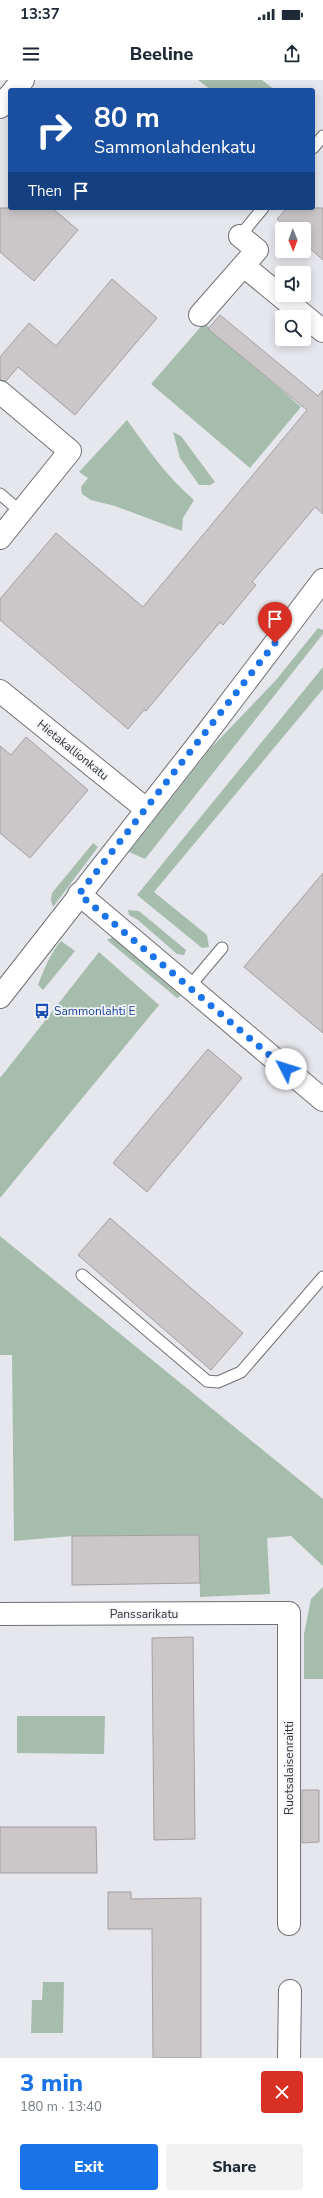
<!DOCTYPE html>
<meta charset="utf-8">
<style>
:root{--surface:#fff;--page:#f2f2f3;--text:#1f2937;--muted:#747a83;--accent:#1a73e8}
body{margin:0;font-family:"Nunito Sans",sans-serif;background:var(--page);color:var(--text);height:100vh;display:flex;flex-direction:column;font-size:15px;white-space:nowrap}
*{box-sizing:border-box;margin:0}
p{font-size:13px;color:var(--muted)}
.icon{flex:none;width:22px;height:22px;fill:none;stroke:currentColor;stroke-width:2;stroke-linecap:round;stroke-linejoin:round}
.map{position:relative;height:1978px;overflow:hidden}
.panel{display:flex;flex-direction:column;background:var(--surface);flex:1}
.panel>*{flex:none}
.guide{position:absolute;left:8px;top:8px;width:307px;height:122px;border-radius:4px;box-shadow:0 2px 10px #0003;background:#1a4fa0;color:#fff;overflow:hidden}
.needle{width:26px;rotate:179deg}
.tools{position:absolute;left:275px;top:142px;display:grid;gap:8px}
.tools a{display:grid;place-items:center;width:36px;height:36px;border-radius:4px;background:var(--surface);box-shadow:0 2px 10px #0003;font-size:20px}
.pin{position:absolute;display:grid;place-items:center;width:34px;height:34px;color:#fff;margin:-41px -17px;border-radius:50% 50% 50% 0;rotate:-45deg;box-shadow:0 0 4px #0007}
.pin .icon{rotate:45deg}
.me{position:absolute;width:44px;margin:-22px;rotate:310deg;stroke-linejoin:round;filter:drop-shadow(0 0 3px #0008)}
.turn{display:flex;align-items:center;gap:14px;height:84px;padding:0 20px;font-size:18px}
.turn .icon{width:52px;height:52px;stroke-width:2.5}
.turn b{display:block;font-size:28px;line-height:34px}
.then{display:flex;align-items:center;height:38px;padding:0 20px;background:#0003;gap:8px;font-size:15px}
.round{display:grid;place-items:center;flex:none;width:42px;height:42px;border-radius:4px;background:var(--page)}
.headline{display:flex;align-items:center;justify-content:space-between;height:68px;padding:0 20px}
h1{font-size:24px;font-weight:800;line-height:30px;color:var(--accent)}
.action{display:flex;gap:8px;margin-top:auto;padding:8px 20px}
.action a{flex:1;height:46px;border-radius:4px;background:var(--accent);color:#fff;font-size:16px;font-weight:800;line-height:46px;text-align:center}
.action a+a{background:var(--page);color:var(--text)}
.status{display:flex;justify-content:space-between;align-items:center;height:28px;padding:0 20px;background:var(--surface);direction:ltr}
.status svg{height:11px;fill:currentColor}
header{display:flex;justify-content:space-between;align-items:center;height:52px;padding:0 20px;background:var(--surface);font-size:18px;font-weight:800}
.map>svg:first-child{display:block}
.green{fill:#a6bdae}
.building{fill:#cbc6c8;stroke:#a49fa2}
.lines{fill:none;stroke-linecap:round;stroke-linejoin:round}
.lane-casing{stroke:#6f7175;stroke-width:13}
.street-casing{stroke:#6f7175;stroke-width:24}
.secondary-casing{stroke:#6f7175;stroke-width:24}
.lane{stroke:#fff;stroke-width:11}
.street{stroke:#fff;stroke-width:22}
.secondary{stroke:#fff;stroke-width:22}
.route{stroke:#1a73e8;stroke-width:7;stroke-dasharray:0 12.6}
.labels{text-anchor:middle;dominant-baseline:central;stroke-width:3.5;stroke-linejoin:round;paint-order:stroke}
.street-label{font-size:12px;fill:#323335;stroke:#f3f4fa}
.transit-label{font-size:12px;fill:#164399;stroke:#f3f4fa;text-anchor:start}
</style>
<div class="status"><b>13:37</b><svg viewBox="0 0 49 12"><path d="M0 12V9h3v3zM5 12V6h3v6zM10 12V3h3v9zM15 12V0h3v12zM26 1h20v11H26zM47 4h2v5h-2z"/></svg></div>
<header><svg class="icon" aria-label="menu" viewBox="0 0 24 24"><path d="M4 6h16M4 12h16M4 18h16"/></svg>Beeline<svg class="icon" aria-label="share" viewBox="0 0 24 24"><path d="M12 15V3M7 8l5-5 5 5M5 13v7h14v-7"/></svg></header>
<div class="map">
<svg width="323" height="1978" viewBox="0 0 323 1978">
<rect width="100%" height="100%" fill="#e6e7ec"/>
<g class="green">
<polygon points="198,0 262,0 275,10 211,10"/>
<polygon points="204,243 301,327 250,388 151,304"/>
<path d="M127,340C147,368 167,397 194,420L183,438L182,451L115,426L91,420L82,414L81,407L88,398L79,392Z"/>
<polygon points="173,352 181,356 215,402 210,405 199,405 180,378"/>
<polygon points="318,548 323,550 323,554 145,779 129,772 210,669 276,600"/>
<polygon points="323,587 323,609 154,812 207,855 209,867 202,868 137,815"/>
<polygon points="93,763 98,767 53,827 51,820 52,813"/>
<polygon points="128,830 139,831 186,870 184,875 177,874 138,840 129,835"/>
<polygon points="113,857 181,916 177,918 107,860"/>
<path d="M61,861L75,871L43,910L38,905C44,889 50,874 61,861Z"/>
<polygon points="99,872 159,925 0,1118 0,998"/>
<polygon points="0,1156 323,1419 323,1486 291,1456 267,1458 270,1514 200,1517 199,1455 72,1456 14,1461 12,1275 0,1275"/>
<polygon points="323,1507 323,1599 304,1599 304,1554 311,1519"/>
<polygon points="17,1636 105,1636 104,1674 17,1673"/>
<polygon points="43,1902 64,1902 63,1953 31,1953 32,1920 42,1920"/>
</g>
<g class="building">
<polygon points="0,128 52,128 78,150 34,201 0,172"/>
<polygon points="287,128 323,128 323,180 304,163 304,149 288,149 277,139"/>
<polygon points="112,199 157,238 75,335 18,287 6,301 0,300 0,277 29,243 56,266"/>
<polygon points="220,235 318,316 323,310 323,434 315,427 252,502 256,505 223,545 220,542 146,631 144,630 128,649 0,540 0,519 56,453 143,527 307,330 208,249"/>
<polygon points="26,657 88,710 30,778 0,753 0,666 11,675"/>
<polygon points="323,793 323,953 244,887"/>
<polygon points="208,969 242,998 147,1112 113,1083"/>
<polygon points="110,1138 243,1253 211,1290 78,1175"/>
<polygon points="199,1455 200,1503 72,1505 72,1456"/>
<polygon points="193,1557 195,1759 154,1760 152,1558"/>
<polygon points="302,1710 319,1710 319,1762 302,1763"/>
<polygon points="0,1747 96,1747 97,1793 0,1793"/>
<polygon points="108,1812 131,1812 131,1819 201,1818 201,1978 153,1978 152,1849 108,1849"/>
</g>
<g class="lines">
<defs>
<g id="lane">
<polyline points="313,68 323,56"/>
<polyline points="240,156 263,128"/>
<polyline points="0,414 21,432"/>
<polyline points="189,907 222,868"/>
<polyline points="82,1195 207,1301 218,1302 241,1292 323,1197"/>
</g>
<g id="street">
<polyline points="14,10 23,0"/>
<polyline points="0,27 10,15"/>
<polyline points="244,186 323,251"/>
<polyline points="200,235 257,170 240,156"/>
<polyline points="0,312 70,371 0,458"/>
<polyline points="0,611 146,729"/>
<polyline points="0,1534 289,1533 289,1844"/>
<polyline points="289,1978 290,1911"/>
</g>
<g id="secondary">
<polyline points="79,814 323,1020"/>
<polyline points="0,917 203,658 323,500"/>
</g>
</defs>
<use href="#lane" class="lane-casing"/>
<use href="#street" class="street-casing"/>
<use href="#secondary" class="secondary-casing"/>
<use href="#lane" class="lane"/>
<use href="#street" class="street"/>
<use href="#secondary" class="secondary"/>
</g>
<g class="lines">
<polyline class="route" points="275,563 79,814 286,989"/>
</g>
<defs>
<symbol id="bus-bare" viewBox="-9 -9 18 18"><path d="M-5-6H5V4H4V6H2V4H-2V6H-4V4H-5ZM-3.5-4V0h7V-4ZM-3.5 1.2v1.5H-2V1.2ZM2 1.2v1.5H3.5V1.2Z" fill="#1a4fb4" stroke="#f3f4fa" stroke-width="2.5" paint-order="stroke"/></symbol>
</defs>
<g fill-rule="evenodd">
<use href="#bus-bare" x="31" y="920" width="22" height="22"/>
</g>
<g class="labels">
<g class="street-label">
<text transform="translate(73 670) rotate(39)">Hietakallionkatu</text>
<text x="144" y="1534">Panssarikatu</text>
<text transform="translate(289 1688) rotate(-90)">Ruotsalaisenraitti</text>
</g>
<g class="transit-label">
<text x="54" y="931">Sammonlahti E</text>
</g>
</g>
</svg>
<div class="tools">
<a><svg class="needle" viewBox="-14 -14 28 28"><path d="M0-13l5 13h-10z" fill="#e53935"/><path d="M0 13l5-13h-10z" fill="#747a83"/></svg></a>
<a><svg class="icon" aria-label="sound" viewBox="0 0 24 24"><path d="M4 9h4l5-4v14l-5-4H4zM17 9q2 3 0 6"/></svg></a>
<a><svg class="icon" aria-label="search" viewBox="0 0 24 24"><circle cx="10" cy="10" r="6"/><path d="M15 15l6 6"/></svg></a>
</div>
<div class="pin" style="left:275px;top:563px;background:#d93025"><svg class="icon" aria-label="arrive" viewBox="0 0 24 24"><path d="M6 21V4h12l-3 4 3 4H6"/></svg></div>
<svg class="me" style="left:286px;top:989px" viewBox="-20 -20 40 40"><circle r="19" fill="#fff"/><path d="M0-13L10 11 0 6-10 11z" fill="#1a73e8"/></svg>
<div class="guide">
<div class="turn"><svg class="icon" aria-label="right" viewBox="0 0 24 24"><path d="M7 20v-9h11M14 6l5 5-5 5"/></svg><div><b>80 m</b>Sammonlahdenkatu</div></div>
<div class="then">Then<svg class="icon" aria-label="arrive" viewBox="0 0 24 24"><path d="M6 21V4h12l-3 4 3 4H6"/></svg></div>
</div>
</div>
<section class="panel">
<div class="headline"><div><h1>3 min</h1><p>180 m · 13:40</p></div><a class="round" style="background:#d93025;color:#fff"><svg class="icon" aria-label="close" viewBox="0 0 24 24"><path d="M6 6l12 12M18 6L6 18"/></svg></a></div>
<div class="action"><a>Exit</a><a>Share</a></div>
</section>
